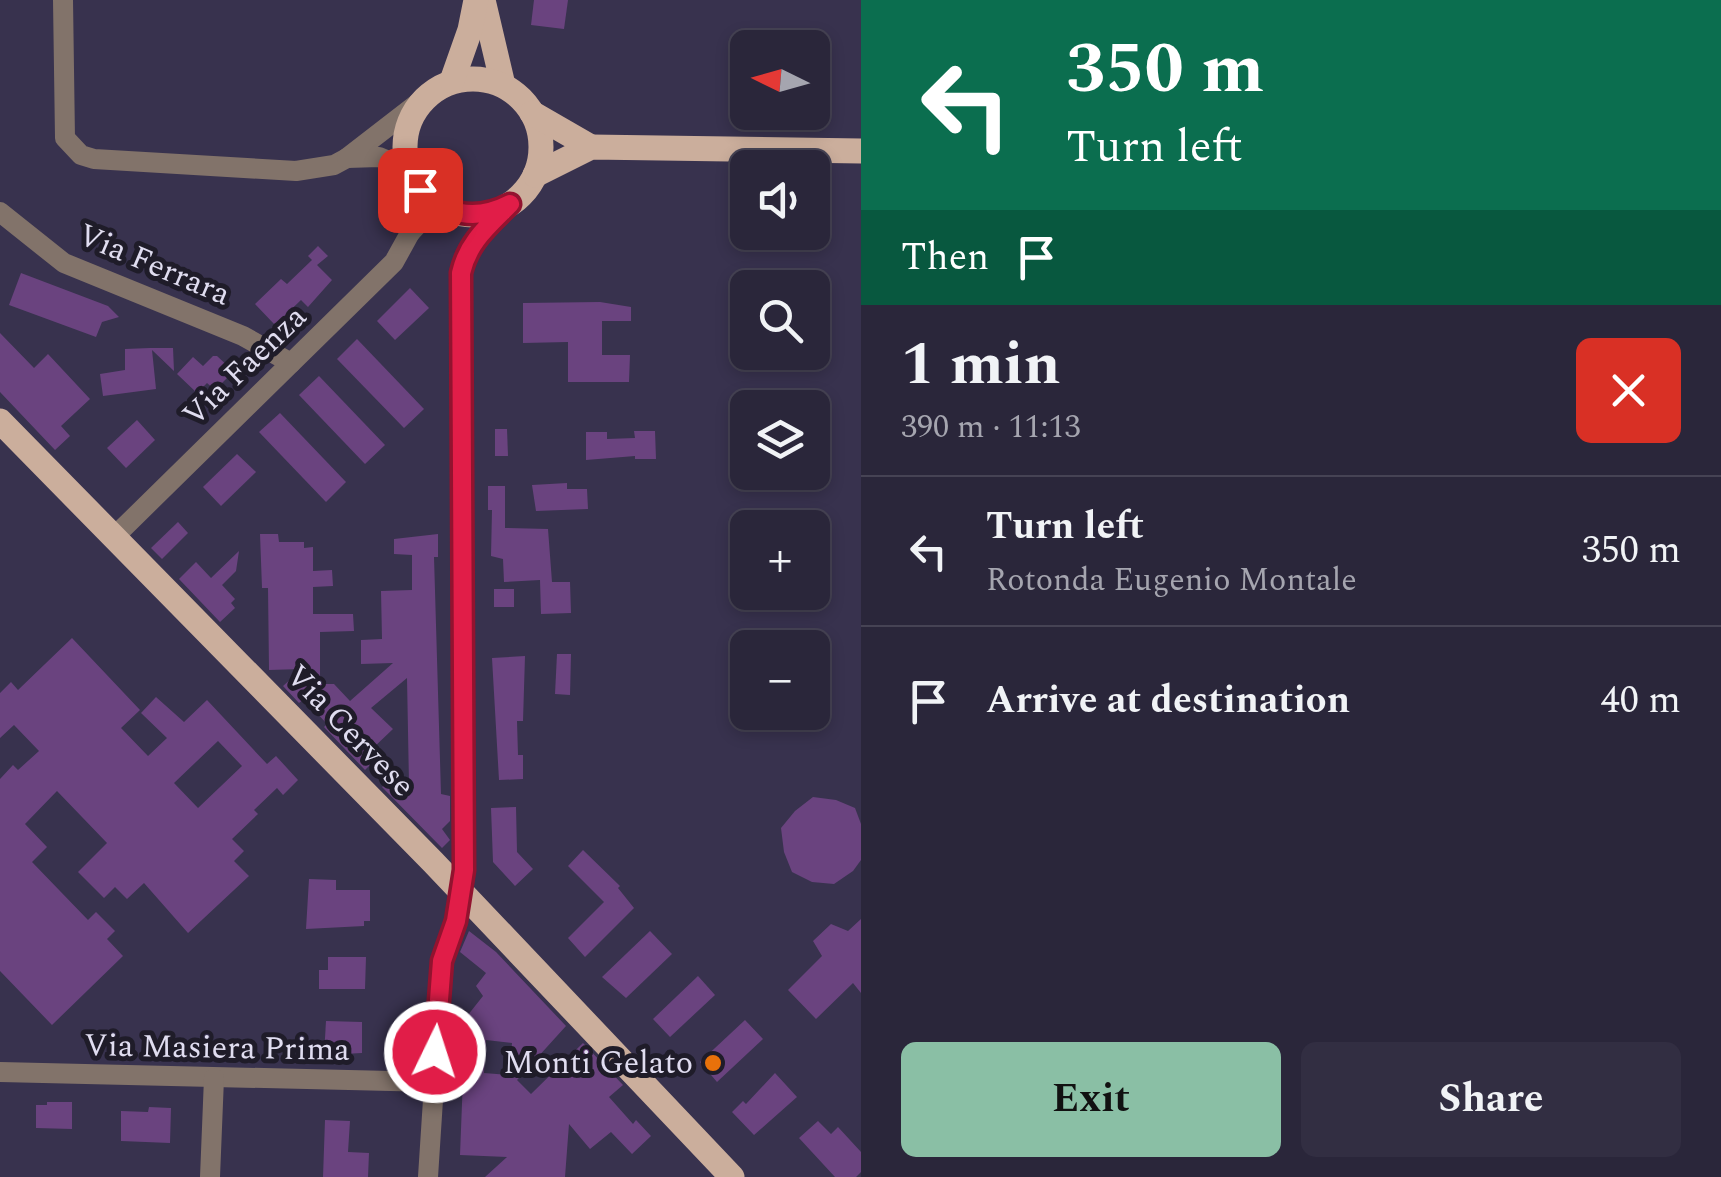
<!DOCTYPE html>
<meta charset="utf-8">
<style>
:root{--surface:#2a263a;--page:#322e42;--text:#f1f3f6;--muted:#a5a5af;--line:#464354;--accent:#8abfa5}
body{margin:0;font-family:Spectral,serif;background:var(--page);color:var(--text);height:100vh;display:flex;flex-direction:column;font-size:38px;white-space:nowrap}
*{box-sizing:border-box;margin:0}
p{font-size:32px;color:var(--muted)}
.icon{flex:none;width:55px;height:55px;fill:none;stroke:currentColor;stroke-width:2;stroke-linecap:round;stroke-linejoin:round}
.map{position:relative;flex:1;overflow:hidden}
.sheet{display:flex;flex-direction:column;background:var(--surface);width:860px}
.sheet>*{flex:none}
.banner{background:#0b6e4f;color:#fff;overflow:hidden}
.needle{width:65px;rotate:275deg}
.buttons{position:absolute;left:730px;top:30px;display:grid;gap:20px}
.buttons a{display:grid;place-items:center;width:100px;height:100px;border-radius:15px;background:var(--surface);box-shadow:0 5px 15px #0003,0 0 0 2px var(--line);font-size:50px}
.pin{position:absolute;display:grid;place-items:center;width:85px;height:85px;color:#fff;margin:-42px;border-radius:20px;box-shadow:0 5px 15px #0006}
.me{position:absolute;width:110px;margin:-55px;rotate:4deg;stroke-linejoin:round;filter:drop-shadow(0 0 8px #0008)}
.turn{display:flex;align-items:center;gap:35px;height:210px;padding:0 40px;font-size:45px}
.turn .icon{width:130px;height:130px;stroke-width:2.5}
.turn b{display:block;font-size:70px;line-height:85px}
.then{display:flex;align-items:center;height:95px;padding:0 40px;background:#0003;gap:20px;font-size:38px}
.round{display:grid;place-items:center;flex:none;width:105px;height:105px;border-radius:15px;background:var(--page)}
.overview{display:flex;align-items:center;justify-content:space-between;height:170px;padding:0 40px}
h1{font-size:60px;font-weight:700;line-height:75px}
.cta{display:flex;gap:20px;margin-top:auto;padding:20px 40px}
.cta a{flex:1;height:115px;border-radius:15px;background:var(--accent);color:#111;font-size:40px;font-weight:700;line-height:115px;text-align:center}
.cta a+a{background:var(--page);color:var(--text)}
ul{padding:0;list-style:none}
li{display:flex;align-items:center;gap:30px;height:150px;padding:0 40px;border-top:2px solid var(--line)}
li div{flex:1}
li b{display:block;font-size:38px}
li em{font-style:normal}
main{display:flex;flex:1;min-height:0}
.map>svg:first-child{display:block}
.building{fill:#6a437f;fill-rule:evenodd}
.lines{fill:none;stroke-linecap:round;stroke-linejoin:round}
.minor{stroke:#82736a;stroke-width:20}
.major{stroke:#cbae9c;stroke-width:25}
.route-casing{stroke:#92132f;stroke-width:25}
.route{stroke:#e11d48;stroke-width:18}
.food-dot{fill:#e8710a;stroke:#1f1c29;stroke-width:4}
.labels{text-anchor:middle;dominant-baseline:central;stroke-width:10;stroke-linejoin:round;paint-order:stroke}
.street-label{font-size:32px;fill:#e0ddf0;stroke:#1f1c29}
.poi-label{font-size:32px;fill:#e0ddf0;stroke:#1f1c29;text-anchor:end}
</style>
<main>
<div class="map">
<svg width="861" height="1177" viewBox="0 0 861 1177">
<rect width="100%" height="100%" fill="#38324e"/>
<g class="building">
<polygon points="534,0 568,0 564,29 531,25"/>
<polygon points="318,246 328,256 317,265 332,280 308,307 301,300 275,325 255,304 281,279 287,284 312,260 308,256"/>
<polygon points="21,273 108,306 119,317 102,322 96,337 9,305"/>
<polygon points="410,288 429,308 395,340 377,321"/>
<polygon points="600,302 631,307 631,321 602,321 602,355 630,355 629,382 568,382 568,342 523,343 523,303"/>
<polygon points="0,333 34,368 48,354 90,399 61,426 70,436 55,450 0,392"/>
<polygon points="357,339 424,409 404,428 337,359"/>
<polygon points="150,348 173,348 174,371 152,350 156,389 103,396 100,374 125,370 125,349"/>
<polygon points="213,356 217,356 231,369 225,374 228,377 215,390 207,383 197,393 177,374 193,357 203,366"/>
<polygon points="319,376 385,445 365,464 299,395"/>
<polygon points="280,413 346,482 326,502 259,432"/>
<polygon points="137,420 155,440 126,468 107,448"/>
<polygon points="495,429 507,429 508,456 495,456"/>
<polygon points="634,431 655,431 656,459 635,459 635,456 586,460 586,432 607,432 607,439 635,438"/>
<polygon points="237,454 256,472 221,506 203,487"/>
<polygon points="567,483 567,489 587,489 588,509 536,511 532,485"/>
<polygon points="488,486 505,486 505,528 548,529 552,582 570,582 571,613 541,614 540,580 504,582 503,559 491,556 492,510 488,510"/>
<polygon points="178,522 188,533 162,559 151,548"/>
<polygon points="260,534 278,534 279,542 304,542 304,548 313,547 313,571 332,570 333,586 313,587 313,614 353,614 354,631 320,632 320,684 334,684 350,701 393,663 361,664 361,640 382,639 381,591 412,590 412,555 394,554 394,539 438,534 438,557 434,557 441,794 450,796 450,821 442,829 450,840 442,848 382,787 398,772 409,784 407,678 371,708 393,729 372,749 379,756 365,770 324,727 327,724 304,699 299,703 283,686 302,669 269,670 268,588 262,588"/>
<polygon points="239,551 236,571 222,585 235,599 231,603 235,608 220,622 179,579 196,562 211,578"/>
<rect x="494" y="589" width="20" height="18"/>
<path d="M72,638L140,710L121,728L148,756L167,738L141,713L156,697L184,722L207,700L267,764L276,756L298,780L283,795L277,788L254,810L258,814L232,839L244,851L234,861L249,876L188,933L144,883L127,899L115,887L104,898L78,872L107,843L57,791L25,824L47,847L32,862L88,920L96,912L115,931L107,939L123,956L52,1025L0,971V779L13,765L18,770L39,751L14,725L0,738V693L11,682L18,690ZM218,741L242,766L198,808L174,783Z"/>
<polygon points="557,654 571,654 570,695 555,694"/>
<polygon points="525,656 523,721 517,721 518,755 523,755 523,779 499,780 492,658"/>
<polygon points="813,797 836,800 855,808 861,824 861,860 853,871 834,884 812,882 792,872 784,852 781,828 795,811"/>
<polygon points="516,807 517,852 533,869 515,886 493,862 491,808"/>
<polygon points="583,850 620,886 618,888 634,908 585,957 568,938 604,902 568,866"/>
<polygon points="309,879 336,880 336,890 370,890 370,921 364,921 364,926 306,929"/>
<polygon points="861,919 861,993 853,983 816,1019 788,990 822,956 813,941 831,924 848,931"/>
<path d="M469,931L496,952L566,1026L517,1080L531,1094L583,1043L623,1085L609,1097L633,1124L636,1120L651,1136L632,1154L611,1132L590,1149L569,1124L565,1177H485L507,1157L460,1155L464,1052L471,1053L473,1029L460,1025L483,996L476,986L486,973L460,952ZM486,1040L512,1043L509,1075L484,1073Z"/>
<polygon points="650,931 672,954 626,998 602,977"/>
<polygon points="328,957 366,957 365,989 319,989 319,970 328,970"/>
<polygon points="698,976 715,995 670,1037 653,1019"/>
<polygon points="745,1020 763,1039 717,1082 700,1062"/>
<polygon points="326,1021 362,1022 362,1053 324,1055"/>
<polygon points="775,1073 797,1097 754,1135 732,1112 743,1101 746,1104"/>
<polygon points="47,1102 72,1102 72,1129 36,1128 36,1105 47,1105"/>
<polygon points="149,1107 171,1108 170,1143 121,1141 121,1111 148,1112"/>
<polygon points="325,1120 350,1121 348,1152 369,1153 368,1177 323,1177"/>
<polygon points="818,1121 831,1134 838,1127 861,1152 861,1172 856,1177 835,1177 799,1138"/>
</g>
<g class="lines">
<g class="minor">
<polyline points="63,0 65,138 81,155 94,159 296,171 334,165 347,158"/>
<polyline points="422,100 347,158 379,157 408,169 410,233 422,220 450,212"/>
<polyline points="0,212 64,263 243,336 291,363"/>
<polyline points="114,537 394,262 410,233"/>
<polyline points="0,1072 433,1082"/>
<polyline points="210,1177 214,1078"/>
<path d="M428,1177L442,961L456,921L464,870L461,273C468,242 488,226 510,204"/>
</g>
<g class="major">
<polyline points="483,0 503,85"/>
<circle cx="473" cy="147" r="68"/>
<polyline points="452,81 470,30 476,0"/>
<polyline points="532,113 591,147"/>
<polyline points="535,175 591,147 861,151"/>
<polyline points="0,421 433,862 732,1177"/>
</g>
</g>
<g class="lines">
<defs>
<path id="route" d="M420,190C446,216 477,221 510,204C488,226 468,242 461,273L464,870L456,921L442,961L435,1052"/>
</defs>
<use href="#route" class="route-casing"/>
<use href="#route" class="route"/>
</g>
<circle class="food-dot" cx="713" cy="1063" r="10"/>
<g class="labels">
<g class="street-label">
<text transform="translate(154 265) rotate(23)">Via Ferrara</text>
<text transform="translate(245 366) rotate(-44)">Via Faenza</text>
<text transform="translate(350 731) rotate(46)">Via Cervese</text>
<text transform="translate(217 1048) rotate(1)">Via Masiera Prima</text>
</g>
<g class="poi-label">
<text x="693" y="1063">Monti Gelato</text>
</g>
</g>
</svg>
<div class="buttons">
<a><svg class="needle" viewBox="-14 -14 28 28"><path d="M0-13l5 13h-10z" fill="#e53935"/><path d="M0 13l5-13h-10z" fill="#a5a5af"/></svg></a>
<a><svg class="icon" aria-label="sound" viewBox="0 0 24 24"><path d="M4 9h4l5-4v14l-5-4H4zM17 9q2 3 0 6"/></svg></a>
<a><svg class="icon" aria-label="search" viewBox="0 0 24 24"><circle cx="10" cy="10" r="6"/><path d="M15 15l6 6"/></svg></a>
<a><svg class="icon" aria-label="layers" viewBox="0 0 24 24"><path d="M12 4l9 5-9 5-9-5zM3 14l9 5 9-5"/></svg></a>
<a>+</a>
<a>−</a>
</div>
<div class="pin" style="left:420px;top:190px;background:#d93025"><svg class="icon" aria-label="arrive" viewBox="0 0 24 24"><path d="M6 21V4h12l-3 4 3 4H6"/></svg></div>
<svg class="me" style="left:435px;top:1052px" viewBox="-20 -20 40 40"><circle r="17" fill="#e11d48" stroke="#fff" stroke-width="3"/><path d="M0-11L8 9 0 5-8 9z" fill="#fff"/></svg>
</div>
<section class="sheet">
<div class="banner">
<div class="turn"><svg class="icon" aria-label="left" viewBox="0 0 24 24"><path d="M17 20v-9H6M10 6l-5 5 5 5"/></svg><div><b>350 m</b>Turn left</div></div>
<div class="then">Then<svg class="icon" aria-label="arrive" viewBox="0 0 24 24"><path d="M6 21V4h12l-3 4 3 4H6"/></svg></div>
</div>
<div class="overview"><div><h1>1 min</h1><p>390 m · 11:13</p></div><a class="round" style="background:#d93025;color:#fff"><svg class="icon" aria-label="close" viewBox="0 0 24 24"><path d="M6 6l12 12M18 6L6 18"/></svg></a></div>
<ul>
<li><svg class="icon" aria-label="left" viewBox="0 0 24 24"><path d="M17 20v-9H6M10 6l-5 5 5 5"/></svg><div><b>Turn left</b><p>Rotonda Eugenio Montale</p></div><em>350 m</em></li>
<li><svg class="icon" aria-label="arrive" viewBox="0 0 24 24"><path d="M6 21V4h12l-3 4 3 4H6"/></svg><div><b>Arrive at destination</b></div><em>40 m</em></li>
</ul>
<div class="cta"><a>Exit</a><a>Share</a></div>
</section>
</main>
